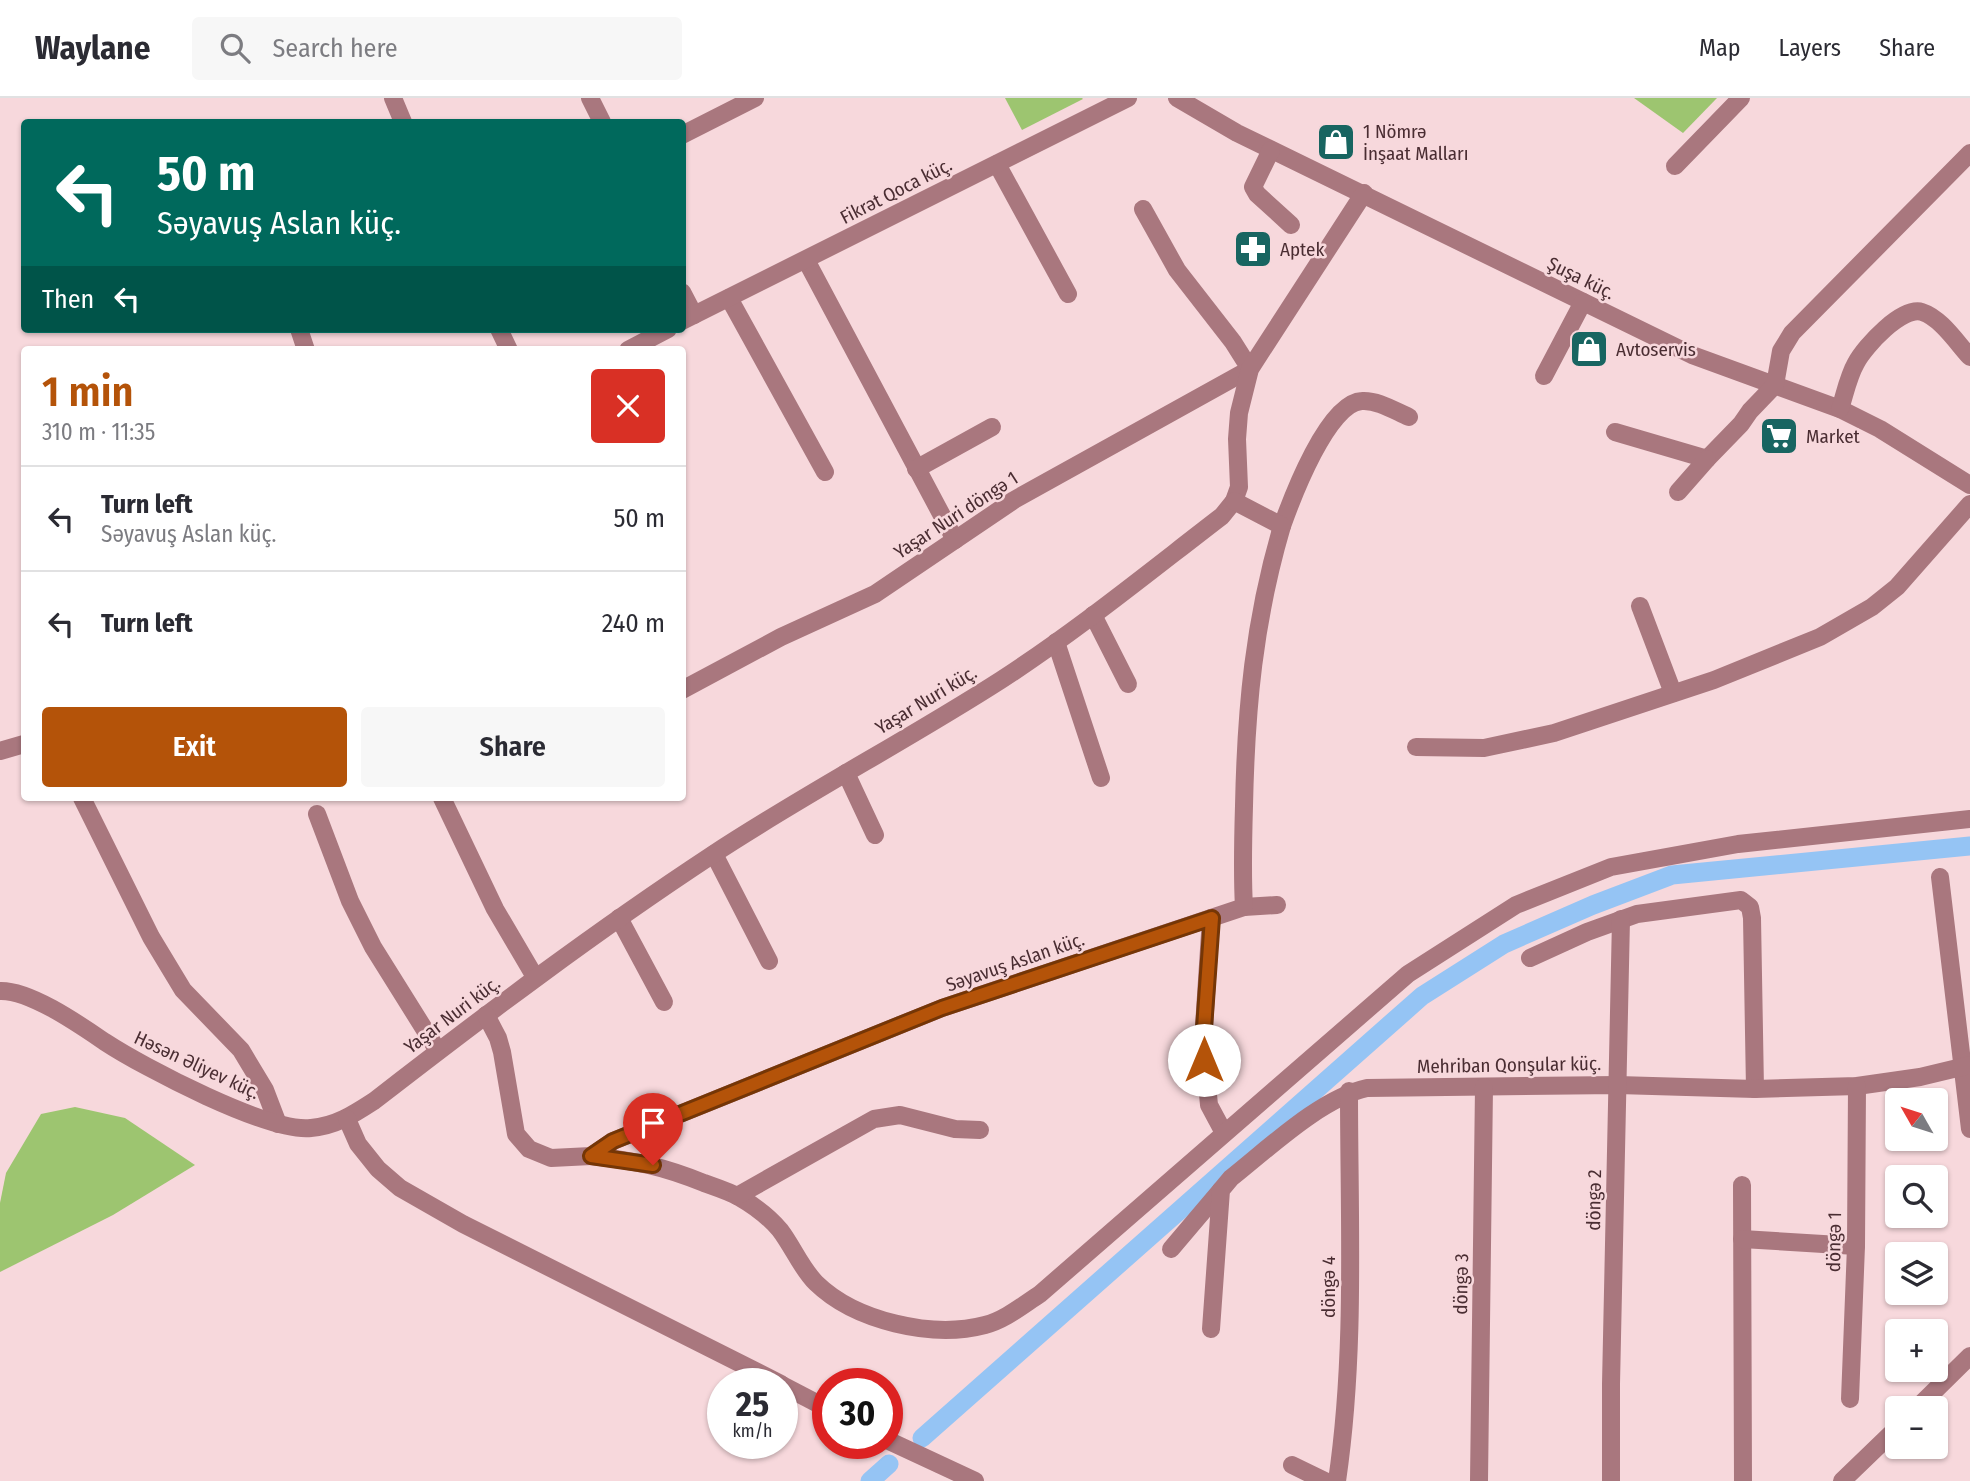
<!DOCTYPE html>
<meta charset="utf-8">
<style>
:root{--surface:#fff;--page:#f7f7f7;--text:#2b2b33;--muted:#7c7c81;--line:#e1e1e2;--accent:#b45309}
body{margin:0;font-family:"Fira Sans Condensed",sans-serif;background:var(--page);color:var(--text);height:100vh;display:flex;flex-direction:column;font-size:26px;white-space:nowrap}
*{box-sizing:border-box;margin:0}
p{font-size:23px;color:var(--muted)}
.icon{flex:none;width:38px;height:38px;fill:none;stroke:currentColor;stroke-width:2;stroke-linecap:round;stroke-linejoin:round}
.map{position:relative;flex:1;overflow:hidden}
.sheet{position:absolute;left:21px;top:248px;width:665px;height:455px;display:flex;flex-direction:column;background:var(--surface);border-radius:7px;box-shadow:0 2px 5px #0004}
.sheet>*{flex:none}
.banner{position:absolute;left:21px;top:21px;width:665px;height:214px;border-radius:7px;box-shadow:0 2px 5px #0004;background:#00695c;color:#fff;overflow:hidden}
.needle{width:46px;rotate:309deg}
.buttons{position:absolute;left:1885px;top:990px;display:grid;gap:14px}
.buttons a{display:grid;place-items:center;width:63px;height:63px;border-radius:7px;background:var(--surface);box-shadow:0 2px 5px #0004;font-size:35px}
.speed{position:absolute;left:707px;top:1270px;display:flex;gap:14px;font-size:35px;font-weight:700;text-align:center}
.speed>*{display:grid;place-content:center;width:91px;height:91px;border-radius:50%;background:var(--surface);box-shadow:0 2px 5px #0004;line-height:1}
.speed small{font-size:18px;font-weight:400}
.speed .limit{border:10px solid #d22;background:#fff;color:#111}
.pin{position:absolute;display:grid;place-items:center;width:60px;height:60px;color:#fff;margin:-72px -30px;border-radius:50% 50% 50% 0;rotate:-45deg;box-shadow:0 0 7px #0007}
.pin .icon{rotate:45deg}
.me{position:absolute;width:77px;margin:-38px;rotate:0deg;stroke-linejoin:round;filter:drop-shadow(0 0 5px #0008)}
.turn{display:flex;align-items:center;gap:24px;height:147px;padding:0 21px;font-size:32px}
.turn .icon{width:91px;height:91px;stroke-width:2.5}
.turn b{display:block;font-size:49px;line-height:60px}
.then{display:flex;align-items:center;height:66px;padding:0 21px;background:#0003;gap:14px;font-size:26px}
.round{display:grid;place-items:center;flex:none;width:74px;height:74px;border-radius:7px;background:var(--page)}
.summary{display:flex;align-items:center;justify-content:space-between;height:119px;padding:0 21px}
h1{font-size:42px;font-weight:600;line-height:52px;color:var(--accent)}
.primary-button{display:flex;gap:14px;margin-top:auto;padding:14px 21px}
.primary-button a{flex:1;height:80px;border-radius:7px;background:var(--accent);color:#fff;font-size:28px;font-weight:600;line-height:80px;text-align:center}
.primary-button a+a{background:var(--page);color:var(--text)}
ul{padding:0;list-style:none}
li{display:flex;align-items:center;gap:21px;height:105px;padding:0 21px;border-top:2px solid var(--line)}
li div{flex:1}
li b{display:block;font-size:26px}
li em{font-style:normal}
header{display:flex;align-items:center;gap:42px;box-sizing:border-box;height:98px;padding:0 35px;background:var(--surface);border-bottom:2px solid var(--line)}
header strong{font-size:33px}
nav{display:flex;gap:38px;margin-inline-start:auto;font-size:24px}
.search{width:490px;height:63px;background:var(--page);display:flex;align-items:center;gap:18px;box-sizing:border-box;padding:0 24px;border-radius:7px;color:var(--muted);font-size:26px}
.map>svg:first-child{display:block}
.green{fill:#9dc570}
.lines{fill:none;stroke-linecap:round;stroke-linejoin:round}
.canal{stroke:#95c4f4;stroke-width:19}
.minor{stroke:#a9777e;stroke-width:18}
.route-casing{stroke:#753606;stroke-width:18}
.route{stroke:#b45309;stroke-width:12}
.labels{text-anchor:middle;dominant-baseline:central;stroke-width:5;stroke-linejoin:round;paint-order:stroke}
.poi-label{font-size:19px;fill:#4a2d32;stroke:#f7d8dc;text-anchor:start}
.street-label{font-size:19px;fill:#4a2d32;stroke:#f7d8dc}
</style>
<header>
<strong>Waylane</strong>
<div class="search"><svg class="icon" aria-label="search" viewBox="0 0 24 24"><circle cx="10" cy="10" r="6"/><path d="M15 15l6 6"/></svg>Search here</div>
<nav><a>Map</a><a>Layers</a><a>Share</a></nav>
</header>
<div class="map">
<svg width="1970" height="1383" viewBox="0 0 1970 1383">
<rect width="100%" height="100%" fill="#f7d8dc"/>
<g class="green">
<polygon points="1005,0 1082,0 1083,1 1022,32"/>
<polygon points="1634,0 1717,0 1683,35"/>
<polygon points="75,1009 125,1020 195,1067 113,1117 0,1174 0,1105 6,1075 41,1016"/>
</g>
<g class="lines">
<g class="canal">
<polyline points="922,1340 1422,898 1504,846 1593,807 1672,777 1970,748"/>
<polyline points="870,1383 889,1366"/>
</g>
<g class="minor">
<polyline points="393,0 403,24"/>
<polyline points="590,0 602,24"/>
<polyline points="1177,0 1237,35 1692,257 1840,311 1880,331 1970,387"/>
<polyline points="682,37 755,0"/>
<polyline points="1271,52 1253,89 1257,96 1291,127"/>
<polyline points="997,66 1068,196"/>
<polyline points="1675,68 1741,0"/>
<polyline points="806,162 955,442"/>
<polyline points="682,194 694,217"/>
<polyline points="729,200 825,374"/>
<polyline points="682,223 1128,0"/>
<polyline points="299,231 306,252"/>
<polyline points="499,231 509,252"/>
<polyline points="628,252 668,231"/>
<polyline points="1544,278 1583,204"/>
<path d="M1840,311C1845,296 1848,279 1856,265C1865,248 1902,208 1922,214C1941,220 1957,245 1970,259"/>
<polyline points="1615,334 1707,361 1741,326 1750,313 1775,287 1781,253 1792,235 1970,55"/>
<polyline points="916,371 992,329"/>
<polyline points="1678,394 1707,361"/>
<path d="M1282,428C1292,400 1328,304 1362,303C1378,302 1395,313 1409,319"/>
<polyline points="1640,508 1673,595"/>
<polyline points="1093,517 1128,586"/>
<polyline points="1056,544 1101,680"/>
<polyline points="682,592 781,539 875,496 1014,402 1250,271 1233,244 1177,172 1143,111"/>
<polyline points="1416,649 1484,650 1554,635 1714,582 1820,539 1872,509 1897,489 1970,406"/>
<polyline points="0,653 24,646"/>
<polyline points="846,675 875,737"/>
<polyline points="82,700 151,839 183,892 241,952 265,992 278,1026"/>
<polyline points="442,700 495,811 535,879"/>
<polyline points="317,716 350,803 373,849 438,953"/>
<polyline points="714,756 769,863"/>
<polyline points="1940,779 1970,1031"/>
<polyline points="1244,809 1277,807"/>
<polyline points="619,820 664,904"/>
<polyline points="1211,820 1203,944 1209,1007 1224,1035"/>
<polyline points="1530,860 1587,834 1637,816 1741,802 1750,809 1752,820 1755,991"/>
<path d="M0,893C30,892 80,927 105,944C143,969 269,1035 311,1030C336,1028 354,1016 374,1003C485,917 595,834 712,757C806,695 906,643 1001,582C1078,532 1149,474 1222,418L1234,403L1239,389L1237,341L1239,315L1250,271L1364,95"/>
<path d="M486,917L498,940L502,954L516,1036L529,1051L551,1060L591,1058L613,1043L942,910L1244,809C1242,775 1243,742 1244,708C1246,610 1254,523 1282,428L1234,403"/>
<polyline points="347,1021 358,1046 378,1071 400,1090 463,1126 781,1286"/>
<path d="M591,1058C636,1063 662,1068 704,1085C715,1089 728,1093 739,1099C753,1107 769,1119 780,1132C793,1149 801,1170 816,1185C855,1223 932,1241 985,1227C1005,1222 1023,1207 1040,1196L1408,876L1516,807L1611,769L1738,746L1970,721"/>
<polyline points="1742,1087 1743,1383"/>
<polyline points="737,1098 874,1021 900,1017 955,1031 980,1032"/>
<polyline points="1742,1141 1856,1148"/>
<polyline points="1171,1151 1221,1092"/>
<path d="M1211,1231L1221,1092L1231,1080C1269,1050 1321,1000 1367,990L1618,987L1755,991L1857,988L1920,979L1970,967"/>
<polyline points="782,1287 828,1311"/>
<polyline points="1850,1301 1856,1148 1857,988"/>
<polyline points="1916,1311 1970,1258"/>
<polyline points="887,1342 975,1383"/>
<polyline points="1292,1367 1325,1383"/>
<path d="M1337,1383C1356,1254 1349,1123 1349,993"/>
<polyline points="1479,1383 1484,989"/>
<polyline points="1611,1383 1611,1286 1621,821"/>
<polyline points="1842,1383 1897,1330"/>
</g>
</g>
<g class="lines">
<defs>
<polyline id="route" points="653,1067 591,1058 613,1043 942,910 1212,820 1203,944 1204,962"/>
</defs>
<use href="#route" class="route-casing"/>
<use href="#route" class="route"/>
</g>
<defs>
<symbol id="shop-square" viewBox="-11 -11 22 22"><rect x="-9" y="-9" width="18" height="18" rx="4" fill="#186561" stroke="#f7d8dc"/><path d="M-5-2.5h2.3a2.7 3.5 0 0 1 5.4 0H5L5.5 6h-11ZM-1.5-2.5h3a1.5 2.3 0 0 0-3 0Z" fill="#fff"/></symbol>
<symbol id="pharmacy-square" viewBox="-11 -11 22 22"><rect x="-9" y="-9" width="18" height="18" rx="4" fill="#186561" stroke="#f7d8dc"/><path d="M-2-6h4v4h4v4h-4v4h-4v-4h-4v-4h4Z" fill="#fff"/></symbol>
<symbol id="supermarket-square" viewBox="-11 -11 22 22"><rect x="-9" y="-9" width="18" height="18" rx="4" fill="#186561" stroke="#f7d8dc"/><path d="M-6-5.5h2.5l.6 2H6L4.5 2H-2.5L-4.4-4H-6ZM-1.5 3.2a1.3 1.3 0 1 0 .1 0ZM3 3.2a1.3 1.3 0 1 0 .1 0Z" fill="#fff"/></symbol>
</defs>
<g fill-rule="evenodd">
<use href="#shop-square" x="1314" y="22" width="44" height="44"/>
<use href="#pharmacy-square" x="1231" y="129" width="44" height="44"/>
<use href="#shop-square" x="1567" y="229" width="44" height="44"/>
<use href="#supermarket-square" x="1757" y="316" width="44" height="44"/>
</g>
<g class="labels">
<g class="poi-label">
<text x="1363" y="33">1 Nömrə<tspan x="1363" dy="22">İnşaat Malları</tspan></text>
<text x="1280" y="151">Aptek</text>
<text x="1616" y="251">Avtoservis</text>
<text x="1806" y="338">Market</text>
</g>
<g class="street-label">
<text transform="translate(896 93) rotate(-27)">Fikrət Qoca küç.</text>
<text transform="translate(1581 180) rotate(26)">Şuşa küç.</text>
<text transform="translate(956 417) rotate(-33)">Yaşar Nuri döngə 1</text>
<text transform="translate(926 602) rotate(-31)">Yaşar Nuri küç.</text>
<text transform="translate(1015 864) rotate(-19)">Səyavuş Aslan küç.</text>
<text transform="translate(452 917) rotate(-37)">Yaşar Nuri küç.</text>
<text transform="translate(197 967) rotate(25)">Həsən Əliyev küç.</text>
<text transform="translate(1509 967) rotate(-1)">Mehriban Qonşular küç.</text>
<text transform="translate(1594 1102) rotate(-89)">döngə 2</text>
<text transform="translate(1834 1144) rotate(-89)">döngə 1</text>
<text transform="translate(1461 1186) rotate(-89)">döngə 3</text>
<text transform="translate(1328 1189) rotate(-90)">döngə 4</text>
</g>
</g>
</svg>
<div class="buttons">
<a><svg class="needle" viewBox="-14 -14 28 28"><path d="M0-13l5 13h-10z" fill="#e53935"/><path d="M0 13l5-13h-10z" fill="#7c7c81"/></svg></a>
<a><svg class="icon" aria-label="search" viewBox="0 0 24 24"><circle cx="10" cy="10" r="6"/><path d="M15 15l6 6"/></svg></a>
<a><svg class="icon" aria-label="layers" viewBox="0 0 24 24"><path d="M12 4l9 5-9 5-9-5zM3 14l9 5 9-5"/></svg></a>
<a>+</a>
<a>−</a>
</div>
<div class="speed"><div>25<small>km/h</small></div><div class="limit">30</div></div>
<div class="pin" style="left:653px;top:1067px;background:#d93025"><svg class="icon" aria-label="arrive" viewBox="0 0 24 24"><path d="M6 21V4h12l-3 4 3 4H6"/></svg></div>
<svg class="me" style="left:1204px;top:962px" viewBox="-20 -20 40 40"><circle r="19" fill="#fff"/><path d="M0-13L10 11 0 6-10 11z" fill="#b45309"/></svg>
<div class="banner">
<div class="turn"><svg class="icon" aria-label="left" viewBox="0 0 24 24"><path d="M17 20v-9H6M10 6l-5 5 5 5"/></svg><div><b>50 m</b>Səyavuş Aslan küç.</div></div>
<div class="then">Then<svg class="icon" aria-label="left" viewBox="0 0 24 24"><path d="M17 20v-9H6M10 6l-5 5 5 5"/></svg></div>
</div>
<section class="sheet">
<div class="summary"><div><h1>1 min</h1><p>310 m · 11:35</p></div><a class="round" style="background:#d93025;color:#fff"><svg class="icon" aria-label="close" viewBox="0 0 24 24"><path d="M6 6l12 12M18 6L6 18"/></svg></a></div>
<ul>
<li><svg class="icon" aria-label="left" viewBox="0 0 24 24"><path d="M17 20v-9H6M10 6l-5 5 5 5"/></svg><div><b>Turn left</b><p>Səyavuş Aslan küç.</p></div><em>50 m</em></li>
<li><svg class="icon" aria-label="left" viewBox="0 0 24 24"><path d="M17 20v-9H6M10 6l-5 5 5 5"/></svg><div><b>Turn left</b></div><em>240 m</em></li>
</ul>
<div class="primary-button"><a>Exit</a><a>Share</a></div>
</section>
</div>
